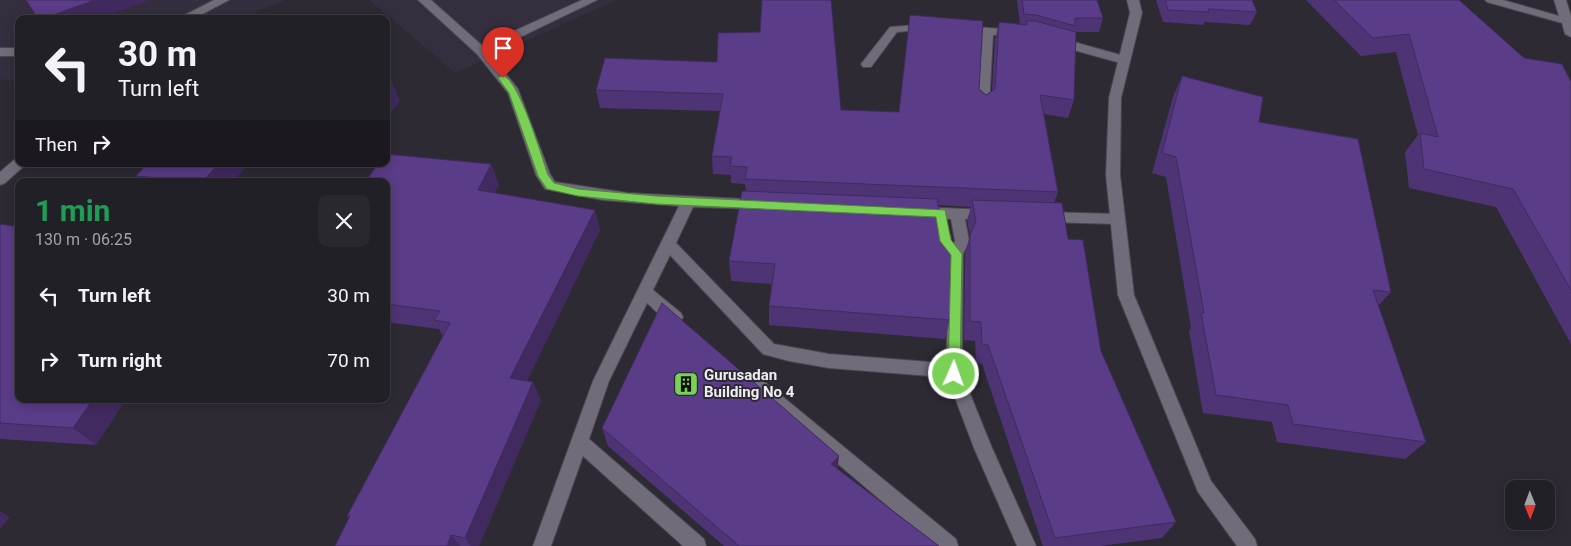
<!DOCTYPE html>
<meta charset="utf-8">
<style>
:root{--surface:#222027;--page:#2a282f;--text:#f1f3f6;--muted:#a2a3a7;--line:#3f3e44}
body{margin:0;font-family:Roboto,sans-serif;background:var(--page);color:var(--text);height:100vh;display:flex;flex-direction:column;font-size:19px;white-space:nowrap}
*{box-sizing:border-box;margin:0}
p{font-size:16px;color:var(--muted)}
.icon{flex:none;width:28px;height:28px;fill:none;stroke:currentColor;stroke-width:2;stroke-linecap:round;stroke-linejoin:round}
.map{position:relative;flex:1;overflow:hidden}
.sheet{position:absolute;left:15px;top:178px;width:375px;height:225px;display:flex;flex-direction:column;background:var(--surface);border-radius:10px;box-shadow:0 2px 12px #0003,0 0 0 1px var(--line)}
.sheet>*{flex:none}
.banner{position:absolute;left:15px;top:15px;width:375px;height:152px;border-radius:10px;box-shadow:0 2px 12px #0003,0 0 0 1px var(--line);background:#222027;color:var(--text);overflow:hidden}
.needle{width:32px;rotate:179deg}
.controls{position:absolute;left:1505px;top:480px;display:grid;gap:10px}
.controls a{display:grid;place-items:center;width:50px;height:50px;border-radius:10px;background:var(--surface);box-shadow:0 2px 12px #0003,0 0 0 1px var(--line);font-size:25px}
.pin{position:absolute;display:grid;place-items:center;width:42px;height:42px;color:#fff;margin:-51px -21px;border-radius:50% 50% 50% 0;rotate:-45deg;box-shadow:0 0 5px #0007}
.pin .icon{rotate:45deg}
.me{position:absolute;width:55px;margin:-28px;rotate:2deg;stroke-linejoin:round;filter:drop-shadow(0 0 4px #0008)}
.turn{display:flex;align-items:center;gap:18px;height:105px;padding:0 20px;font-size:22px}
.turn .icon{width:65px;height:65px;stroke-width:2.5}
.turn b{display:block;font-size:35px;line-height:42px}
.then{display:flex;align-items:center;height:48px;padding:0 20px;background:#0003;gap:10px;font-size:19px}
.round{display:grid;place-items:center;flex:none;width:52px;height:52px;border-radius:10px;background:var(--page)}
.headline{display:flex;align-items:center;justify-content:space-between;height:85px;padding:0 20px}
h1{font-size:30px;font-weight:700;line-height:38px;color:#1e9e55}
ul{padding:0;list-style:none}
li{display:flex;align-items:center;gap:15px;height:65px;padding:0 20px}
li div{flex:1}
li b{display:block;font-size:19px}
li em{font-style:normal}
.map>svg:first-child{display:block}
.built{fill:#342e3f}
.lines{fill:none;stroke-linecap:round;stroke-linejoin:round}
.lane-casing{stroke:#4a4750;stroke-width:2}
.street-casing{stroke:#4a4750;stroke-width:2}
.secondary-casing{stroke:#4a4750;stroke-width:2}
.lane{fill:#706c79;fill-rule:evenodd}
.street{fill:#706c79;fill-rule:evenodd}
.secondary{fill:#706c79;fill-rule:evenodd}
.wall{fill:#4e3475}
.shaded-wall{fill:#402a5f}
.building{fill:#5b3c88;stroke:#402a5f}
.route{fill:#7ad156;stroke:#4f8838}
.labels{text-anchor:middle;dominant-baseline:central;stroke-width:4;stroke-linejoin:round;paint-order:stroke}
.poi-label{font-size:15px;font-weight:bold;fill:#efedf4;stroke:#2d2a34;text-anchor:start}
</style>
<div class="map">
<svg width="1571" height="546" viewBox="0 0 1571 546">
<rect width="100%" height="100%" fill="#2d2a34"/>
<g class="built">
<polygon points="0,0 285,0 240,19 19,19 19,82 0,79"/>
<polygon points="369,0 617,0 455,73"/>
</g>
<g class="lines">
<defs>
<polygon id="lane" points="582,0 597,0 485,54 477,54 475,51 477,48"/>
<g id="street">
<polygon points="214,0 229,0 193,19 177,19"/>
<path d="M418,0H431L485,48L518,89L550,174L555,182L628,193L765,200L767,204L765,208L760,209L693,207L676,243L774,344L829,354L930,362L936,364L938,369L936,374L930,376L829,368L789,361L763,354L670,255L653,290L681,313L683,317L681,321C668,326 656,311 647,303L609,381L589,439L704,539L706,546H683L583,456L551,546H533L593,381L679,206L602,200L545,189L536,175L508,93L477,54Z"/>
<polygon points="1485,0 1503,0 1559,16 1554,0 1566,0 1571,16 1571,37 1565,34 1562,23 1487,2"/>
<polygon points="929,24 935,27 933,29 897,32 871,67 863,67 861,64 890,27"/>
<polygon points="962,26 1017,30 1023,33 1017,36 993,35 989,107 987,110 983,111 977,107 981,34 958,31 956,29 958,27"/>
<polygon points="1056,37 1128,57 1130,60 1124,64 1052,44 1050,41 1052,38"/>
<rect x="0" y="48" width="19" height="8"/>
<polygon points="19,158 19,164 25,164 24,166 5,183 0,185 0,172 14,160"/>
<polygon points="920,207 989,210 994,211 996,215 994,219 965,219 969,241 963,254 962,374 992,448 1036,546 1017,546 974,448 946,374 949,254 955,241 951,219 915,216 913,212 915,208"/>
<polygon points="1045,212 1117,214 1122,215 1124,219 1122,223 1117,224 1045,222 1040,221 1038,217 1040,213"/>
<polygon points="760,381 766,383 956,539 958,546 935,546 754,393 752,388 754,383"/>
</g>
<polygon id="secondary" points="1127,0 1139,0 1142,13 1121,98 1120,175 1134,295 1211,481 1255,539 1257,546 1237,546 1198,492 1118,295 1106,175 1109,98 1130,13"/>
</defs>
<use href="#lane" class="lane-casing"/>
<use href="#street" class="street-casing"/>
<use href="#secondary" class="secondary-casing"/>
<use href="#lane" class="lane"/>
<use href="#street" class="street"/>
<use href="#secondary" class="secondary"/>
</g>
<g class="wall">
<polygon points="1017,0 1097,0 1103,18 1099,32 1073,32 1074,100 1068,118 1044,114 1058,192 1054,203 1068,239 1101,351 1176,522 1162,538 1100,546 1043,546 982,364 976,363 975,341 964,340 965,254 970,235 967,220 971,207 939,205 950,320 945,339 769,325 769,306 772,284 731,281 729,261 746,191 745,184 731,183 731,175 713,174 712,156 720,111 600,108 596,90 717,62 841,110 899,112 979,89 986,95 992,91 995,40 999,22 1020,24"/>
<polygon points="1156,0 1252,0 1257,12 1250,25 1205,22 1203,25 1163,22"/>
<polygon points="1306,0 1459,0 1524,58 1571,82 1571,344 1496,207 1409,188 1405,152 1418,135 1396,52 1361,56"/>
<polygon points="1182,76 1259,122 1391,292 1378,306 1426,442 1405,459 1277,442 1272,422 1203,413 1189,331 1191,328 1166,177 1152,173 1173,97"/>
<polygon points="491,164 499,185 494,193 595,210 600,230 527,381 541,400 479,546 335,546 349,518 347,516 443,336 439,329 386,322 386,181"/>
<polygon points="136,176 235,181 237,181 140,181"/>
<polygon points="0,224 126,399 96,445 0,439"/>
<polygon points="602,428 838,469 939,546 724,546 608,446"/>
</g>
<g class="shaded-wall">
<polygon points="95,0 150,0 98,19 42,19"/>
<polygon points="391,80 400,101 386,119 386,86"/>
<polygon points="218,164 248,164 234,181 206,178"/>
<polygon points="491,164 499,185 486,210 478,190"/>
<polygon points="595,210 600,230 519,397 510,378"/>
<polygon points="533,382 541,400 479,546 471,546 465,538"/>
<polygon points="93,399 126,399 96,445 73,428"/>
<polygon points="839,456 837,473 831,464"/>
<polygon points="0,511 10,517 0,530"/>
<polygon points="451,535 460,546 447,546"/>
</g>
<g class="building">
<polygon points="26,0 95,0 42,19 38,19"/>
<polygon points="762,0 831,0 841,110 899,112 910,15 983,21 979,89 986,95 995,89 999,22 1027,25 1026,21 1035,21 1076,32 1074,100 1040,95 1058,192 745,179 747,167 730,166 732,157 712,156 723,94 596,90 605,58 717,62 718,33 760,32"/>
<polygon points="1022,0 1097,0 1103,18 1075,18 1075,26 1036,15 1024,14"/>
<polygon points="1165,0 1252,0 1257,12 1208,9 1209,12 1168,10"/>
<polygon points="1334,0 1459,0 1524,58 1562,64 1571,82 1571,290 1513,189 1424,169 1420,133 1438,137 1409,34 1373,38"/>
<polygon points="1182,76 1263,97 1259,122 1358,139 1391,292 1373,290 1426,442 1293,424 1288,405 1216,395 1201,313 1204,313 1176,157 1162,153"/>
<polygon points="386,79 391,80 386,86"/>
<polygon points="386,154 491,164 478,190 595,210 510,378 533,382 465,538 451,535 447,546 335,546 350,516 347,516 450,323 434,320 440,311 386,304 386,181 366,181 378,164 386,164"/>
<polygon points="147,164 218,164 206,178 237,181 170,181 172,179 136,176"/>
<polygon points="742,191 937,199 941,221 952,236 950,320 769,306 775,264 729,261"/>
<polygon points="972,200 1062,203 1068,239 1083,240 1101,351 1176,522 1055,538 988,345 982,344 981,322 970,321 970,235 976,221"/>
<polygon points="0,224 19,227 19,399 93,399 73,428 0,423"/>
<polygon points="662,303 839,456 831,464 939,546 739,546 602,428"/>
</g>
<path class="route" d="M503,75C520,82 541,155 548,175L554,183L578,189L656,196L945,210L951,240L962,254L960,374L959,377L954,379L950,377L948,374L951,255L940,241L936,217L656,204L578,196L547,189L538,176L509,93L498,78Z"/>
<defs>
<symbol id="building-square" viewBox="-11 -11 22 22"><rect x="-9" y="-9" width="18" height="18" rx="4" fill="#7ad156" stroke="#2d2a34"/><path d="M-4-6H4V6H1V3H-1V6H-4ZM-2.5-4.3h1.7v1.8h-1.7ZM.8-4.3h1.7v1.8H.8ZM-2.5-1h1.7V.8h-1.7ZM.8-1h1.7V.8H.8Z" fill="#111"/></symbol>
</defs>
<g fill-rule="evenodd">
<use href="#building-square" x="672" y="370" width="28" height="28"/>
</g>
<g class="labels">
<g class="poi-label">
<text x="704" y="375">Gurusadan<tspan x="704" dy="17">Building No 4</tspan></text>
</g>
</g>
</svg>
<div class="controls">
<a><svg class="needle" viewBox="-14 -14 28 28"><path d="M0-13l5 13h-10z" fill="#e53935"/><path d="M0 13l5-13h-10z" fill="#a2a3a7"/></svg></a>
</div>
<div class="pin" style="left:503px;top:78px;background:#d93025"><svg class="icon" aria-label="arrive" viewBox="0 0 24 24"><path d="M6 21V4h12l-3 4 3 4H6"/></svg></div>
<svg class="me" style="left:954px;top:374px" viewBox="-20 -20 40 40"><circle r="17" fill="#7ad156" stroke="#fff" stroke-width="3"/><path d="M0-11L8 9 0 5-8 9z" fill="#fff"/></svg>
<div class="banner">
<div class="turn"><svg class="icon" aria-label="left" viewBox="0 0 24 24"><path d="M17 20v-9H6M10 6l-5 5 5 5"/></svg><div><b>30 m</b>Turn left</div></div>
<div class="then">Then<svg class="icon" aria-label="right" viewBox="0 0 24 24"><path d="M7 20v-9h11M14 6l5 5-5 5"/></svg></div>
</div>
<section class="sheet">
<div class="headline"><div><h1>1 min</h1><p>130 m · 06:25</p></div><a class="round"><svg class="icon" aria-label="close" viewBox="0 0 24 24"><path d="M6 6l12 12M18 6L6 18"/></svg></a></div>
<ul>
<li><svg class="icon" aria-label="left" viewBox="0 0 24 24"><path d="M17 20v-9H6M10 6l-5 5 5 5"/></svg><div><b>Turn left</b></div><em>30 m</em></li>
<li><svg class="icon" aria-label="right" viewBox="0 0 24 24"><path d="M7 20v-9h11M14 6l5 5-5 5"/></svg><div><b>Turn right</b></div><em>70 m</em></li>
</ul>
</section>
</div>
